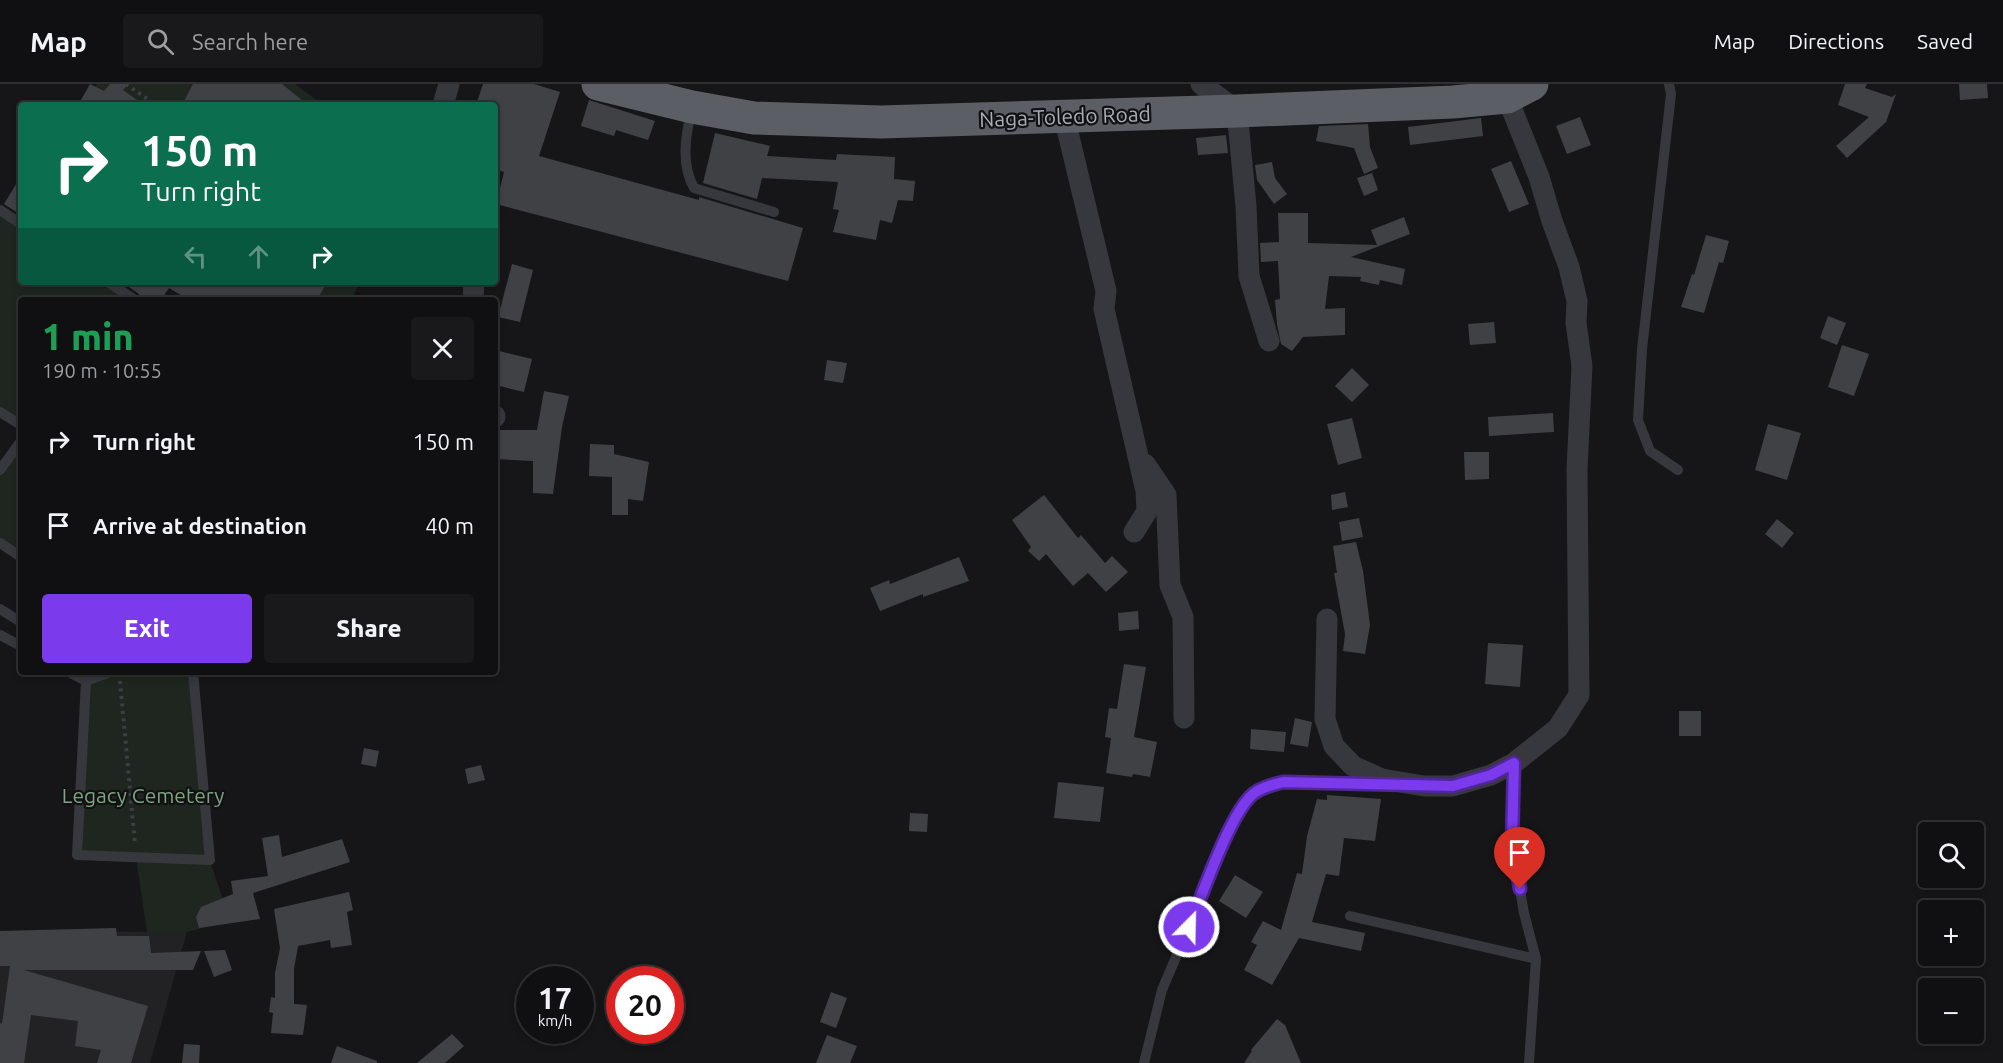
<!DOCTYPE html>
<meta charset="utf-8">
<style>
:root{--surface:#101012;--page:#19191b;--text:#f1f3f6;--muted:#9c9d9f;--line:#303032;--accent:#7c3aed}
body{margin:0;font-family:Ubuntu,sans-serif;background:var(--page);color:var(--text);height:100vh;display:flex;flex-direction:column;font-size:22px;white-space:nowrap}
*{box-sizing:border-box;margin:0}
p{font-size:20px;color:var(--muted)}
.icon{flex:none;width:33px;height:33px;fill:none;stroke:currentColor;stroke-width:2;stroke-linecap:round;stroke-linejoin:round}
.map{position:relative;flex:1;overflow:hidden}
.drawer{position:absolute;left:18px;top:213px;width:480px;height:378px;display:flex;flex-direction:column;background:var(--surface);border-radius:6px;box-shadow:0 3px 9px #0003,0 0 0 2px var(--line)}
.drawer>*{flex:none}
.banner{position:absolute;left:18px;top:18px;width:480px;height:183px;border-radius:6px;box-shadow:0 3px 9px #0003,0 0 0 2px var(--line);background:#0b6e4f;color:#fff;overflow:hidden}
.buttons{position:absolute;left:1918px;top:738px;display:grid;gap:12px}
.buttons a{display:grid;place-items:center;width:66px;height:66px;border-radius:6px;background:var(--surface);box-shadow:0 3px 9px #0003,0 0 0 2px var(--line);font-size:30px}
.speed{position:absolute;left:516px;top:882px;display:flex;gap:12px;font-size:30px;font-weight:700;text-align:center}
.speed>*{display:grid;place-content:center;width:78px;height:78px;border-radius:50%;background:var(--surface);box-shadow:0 3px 9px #0003,0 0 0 2px var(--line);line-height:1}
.speed small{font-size:15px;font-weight:400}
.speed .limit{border:9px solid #d22;background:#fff;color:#111}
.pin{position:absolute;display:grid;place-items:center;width:51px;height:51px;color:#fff;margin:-62px -26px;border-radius:50% 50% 50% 0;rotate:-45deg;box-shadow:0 0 6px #0007}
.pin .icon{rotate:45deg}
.me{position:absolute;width:66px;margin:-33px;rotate:23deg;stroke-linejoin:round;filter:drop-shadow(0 0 4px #0008)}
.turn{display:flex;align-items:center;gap:21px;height:126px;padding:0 24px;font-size:27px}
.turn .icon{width:78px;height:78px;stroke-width:2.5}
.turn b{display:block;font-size:42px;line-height:51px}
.lanes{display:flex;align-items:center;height:57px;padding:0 24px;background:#0003;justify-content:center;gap:30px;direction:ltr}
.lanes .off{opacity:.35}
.round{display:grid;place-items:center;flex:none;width:63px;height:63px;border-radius:6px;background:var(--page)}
.overview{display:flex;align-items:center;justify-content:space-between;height:102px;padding:0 24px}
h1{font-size:36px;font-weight:800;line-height:45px;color:#1e9e55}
.primary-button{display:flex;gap:12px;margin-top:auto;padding:12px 24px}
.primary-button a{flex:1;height:69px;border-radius:6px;background:var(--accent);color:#fff;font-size:24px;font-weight:800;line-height:69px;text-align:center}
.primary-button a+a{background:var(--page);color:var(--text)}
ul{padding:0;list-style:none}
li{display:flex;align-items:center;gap:18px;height:84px;padding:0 24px}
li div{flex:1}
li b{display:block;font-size:22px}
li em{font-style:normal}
header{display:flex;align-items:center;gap:36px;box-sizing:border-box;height:84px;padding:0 30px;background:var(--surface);border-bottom:2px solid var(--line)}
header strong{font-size:28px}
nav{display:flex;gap:33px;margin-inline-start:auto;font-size:21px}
.search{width:420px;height:54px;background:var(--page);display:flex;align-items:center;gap:15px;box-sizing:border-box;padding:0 21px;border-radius:6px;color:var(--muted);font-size:22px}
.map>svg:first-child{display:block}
.built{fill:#222225}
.green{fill:#1e261f}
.building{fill:#404145}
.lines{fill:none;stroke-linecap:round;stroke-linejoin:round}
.path{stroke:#3d3f44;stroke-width:4;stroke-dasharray:3 4.5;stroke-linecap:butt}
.service{stroke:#37383d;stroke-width:10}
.minor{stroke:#37383d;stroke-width:21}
.trunk{stroke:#5b5e65;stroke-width:33}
.route-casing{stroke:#51269a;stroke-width:15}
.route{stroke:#7c3aed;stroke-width:10}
.labels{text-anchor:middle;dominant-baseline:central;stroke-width:4.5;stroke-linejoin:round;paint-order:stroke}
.street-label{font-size:21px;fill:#a8adb8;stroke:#111113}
.park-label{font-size:21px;fill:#7fa381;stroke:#111113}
</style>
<header>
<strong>Map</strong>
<div class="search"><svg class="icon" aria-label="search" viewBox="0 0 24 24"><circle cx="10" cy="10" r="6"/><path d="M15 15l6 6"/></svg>Search here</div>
<nav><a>Map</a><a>Directions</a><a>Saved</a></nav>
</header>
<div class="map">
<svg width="2003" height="979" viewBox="0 0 2003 979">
<rect width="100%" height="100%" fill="#161618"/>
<polygon class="built" points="0,847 187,848 150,979 0,979"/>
<g class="green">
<polygon points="97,0 295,0 323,21 82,21"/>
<polygon points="0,126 21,140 21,198 108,198 135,216 21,216 21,341 0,328"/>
<polygon points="179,198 360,198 351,216 205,216"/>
<polygon points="21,357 21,473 0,459 0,386"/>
<polygon points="110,588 193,588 209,774 230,837 187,848 147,849 136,773 77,769 86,597"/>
</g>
<g class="building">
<polygon points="90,0 104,7 110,0 128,0 123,6 144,21 78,21"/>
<polygon points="193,0 282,0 308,21 182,21"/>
<polygon points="483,0 534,0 560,8 539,72 699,116 699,113 803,144 788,197 496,120 504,88 495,85 495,21 476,21"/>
<polygon points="1845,0 1867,0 1865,4 1892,13 1896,10 1886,38 1847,74 1836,62 1869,33 1838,21"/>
<polygon points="1959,0 1987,0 1988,14 1960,16"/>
<polygon points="589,16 655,37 648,56 616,46 614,52 581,42"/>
<polygon points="1580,33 1591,61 1567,70 1556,42"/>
<polygon points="1481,34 1483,52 1410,61 1408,43"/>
<polygon points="1368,40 1370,63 1378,84 1364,90 1354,64 1316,57 1319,42"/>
<polygon points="715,49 770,62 767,72 836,76 837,70 895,73 894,95 915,97 913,117 898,116 892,139 880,136 876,156 833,148 839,126 833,125 838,98 762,94 757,115 703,99"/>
<polygon points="1226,51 1228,69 1198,71 1196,54"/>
<polygon points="1511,77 1529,120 1509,128 1491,85"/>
<polygon points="1272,78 1275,94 1287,110 1274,120 1257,96 1255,81"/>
<polygon points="1372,89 1378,106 1364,112 1357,94"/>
<polygon points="21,92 21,131 4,120"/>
<polygon points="1278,129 1308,129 1308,159 1377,161 1371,146 1404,133 1410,150 1351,173 1405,185 1402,201 1380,196 1379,201 1360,197 1361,193 1329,192 1325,225 1345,224 1345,251 1303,253 1292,267 1281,260 1277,240 1275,216 1280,215 1278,177 1261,178 1260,159 1279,158"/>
<polygon points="1706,151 1729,157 1723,179 1719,178 1704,229 1681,223 1692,190 1694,191"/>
<polygon points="512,180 533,186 520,238 498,233"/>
<polygon points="122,198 327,198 317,216 189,216 169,204 161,216 142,216 139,210"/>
<polygon points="1828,232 1846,239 1837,261 1820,254"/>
<polygon points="1494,238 1496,259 1470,261 1468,240"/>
<polygon points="1842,261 1869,270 1854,312 1828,303"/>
<polygon points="495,266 532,275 524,308 495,301"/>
<polygon points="827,276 847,279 843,299 824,296"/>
<polygon points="1352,284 1369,301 1352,318 1335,302"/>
<polygon points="544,307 569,312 562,343 553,410 533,409 533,377 495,375 495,346 537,346"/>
<polygon points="1553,329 1554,348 1489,352 1488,333"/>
<polygon points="1352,334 1362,374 1338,381 1327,340"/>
<polygon points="1768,340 1801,349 1787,396 1755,386"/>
<polygon points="590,360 614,361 614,370 649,378 643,417 628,415 628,431 612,431 612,393 589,392"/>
<polygon points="1464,368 1489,368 1489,395 1465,396"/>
<polygon points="1345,408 1348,423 1332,426 1331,411"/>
<polygon points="1044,411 1078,454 1081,451 1105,479 1112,472 1128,488 1106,508 1088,489 1073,502 1046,470 1039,477 1028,467 1031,463 1012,436"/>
<polygon points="1359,434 1363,453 1342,457 1339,438"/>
<polygon points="1777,435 1794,449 1782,464 1765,450"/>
<polygon points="1356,458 1363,487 1370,541 1365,570 1343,567 1345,550 1334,489 1337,489 1333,462"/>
<polygon points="959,473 969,497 923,513 923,510 880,527 870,504 889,496 890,500"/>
<polygon points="1138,527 1139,545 1119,547 1118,529"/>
<polygon points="1488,559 1523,561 1520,603 1485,600"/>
<polygon points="1124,580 1146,583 1134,653 1157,658 1150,693 1133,690 1132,693 1106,689 1111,654 1105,653 1109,624 1117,625"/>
<rect x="1679" y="627" width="22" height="25"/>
<polygon points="1295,634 1312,638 1308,663 1290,660"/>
<polygon points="1251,645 1286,648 1284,668 1250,665"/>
<polygon points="364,664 379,667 376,683 361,680"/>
<polygon points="481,681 485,696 468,700 465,685"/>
<polygon points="1058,698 1104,703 1100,738 1054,734"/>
<polygon points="1327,711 1381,715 1375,757 1344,754 1339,792 1326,790 1312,838 1365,849 1361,867 1299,854 1272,901 1244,886 1257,861 1251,858 1263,837 1281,846 1297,789 1302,790 1307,752 1317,715 1327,716"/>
<polygon points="910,729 928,730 927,748 909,747"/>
<polygon points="279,751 282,773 342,755 350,778 253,809 260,835 199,844 196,833 201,823 233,810 231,797 268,792 262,754"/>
<polygon points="1235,791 1263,808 1246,834 1219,817"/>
<polygon points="349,808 353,826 347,828 352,861 331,864 330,856 298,862 294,885 294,920 307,921 303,951 271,949 273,929 269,928 271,913 275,914 275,889 280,864 274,825"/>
<polygon points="116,844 117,852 149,852 151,869 201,867 193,886 24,886 148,922 131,979 97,979 101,966 75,962 78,937 31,931 24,979 0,979 0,939 2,940 10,882 0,882 0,847"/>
<polygon points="225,866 232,886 214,893 204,867"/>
<polygon points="831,908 847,914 836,944 820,938"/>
<polygon points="1277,935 1285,941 1301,979 1244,979 1252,967 1251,966"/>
<polygon points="452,950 464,962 445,979 417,979"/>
<polygon points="827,951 857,962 850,979 816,979"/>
<polygon points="184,960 200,961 199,979 182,979"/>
<polygon points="337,962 377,977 377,979 331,979"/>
</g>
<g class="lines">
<g class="path">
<polyline points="126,0 156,21"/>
<polyline points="120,597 135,760"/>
</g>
<g class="service">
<polyline points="1669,0 1671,10 1642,265 1638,336 1650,367 1678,386"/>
<path d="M692,26C685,51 681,81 694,104L774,128"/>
<polyline points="0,126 21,140"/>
<polyline points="108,198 135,216"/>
<polyline points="0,328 21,341"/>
<polyline points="0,386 21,357"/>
<polyline points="0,459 21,473"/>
<polyline points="0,525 21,538"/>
<polyline points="0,551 21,562"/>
<polyline points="69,588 86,597 110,588"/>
<polyline points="86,597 77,771 210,776 193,588"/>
<polyline points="1514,679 1512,759 1524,829 1536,875 1529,979"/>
<polyline points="1350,832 1536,875"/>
<polyline points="1144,979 1162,906 1234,736 1252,711 1266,702 1283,698 1382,701"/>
</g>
<g class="minor">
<polyline points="1201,0 1237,27 1246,122 1249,192 1269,257"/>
<polyline points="443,21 449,0"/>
<polyline points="1064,32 1106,207 1104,225 1146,407 1147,427 1134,448"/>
<polyline points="473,216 474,198"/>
<polyline points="495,332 495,333"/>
<polyline points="1145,380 1166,411 1170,501 1183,533 1184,634"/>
<polyline points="1327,535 1325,635 1334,662 1353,682 1382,695 1424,702 1453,702 1491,691 1514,679 1558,644 1579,611 1577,385 1582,282 1576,239 1577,217 1569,183 1552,137 1539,93 1507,13"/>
</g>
<polyline class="trunk" points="598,0 692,23 754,34 881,38 1237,27 1453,18 1507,13 1532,0"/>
</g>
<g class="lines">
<defs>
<path id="route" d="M1189,843C1202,812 1230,729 1253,710C1262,703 1272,701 1283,698L1453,702L1491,691L1514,679L1512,759L1520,805"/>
</defs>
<use href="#route" class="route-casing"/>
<use href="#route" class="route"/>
</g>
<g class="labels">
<g class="street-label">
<text transform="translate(1065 32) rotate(-2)">Naga-Toledo Road</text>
</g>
<g class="park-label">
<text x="143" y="711">Legacy Cemetery</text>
</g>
</g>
</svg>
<div class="buttons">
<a><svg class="icon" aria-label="search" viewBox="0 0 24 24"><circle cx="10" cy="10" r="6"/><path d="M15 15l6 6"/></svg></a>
<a>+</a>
<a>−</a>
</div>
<div class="speed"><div>17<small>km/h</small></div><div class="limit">20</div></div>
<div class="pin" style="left:1520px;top:805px;background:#d93025"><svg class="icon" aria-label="arrive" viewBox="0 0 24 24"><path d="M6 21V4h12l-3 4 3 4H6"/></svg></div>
<svg class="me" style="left:1189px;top:843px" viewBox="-20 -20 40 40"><circle r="17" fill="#7c3aed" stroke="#fff" stroke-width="3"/><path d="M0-11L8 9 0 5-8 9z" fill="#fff"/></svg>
<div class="banner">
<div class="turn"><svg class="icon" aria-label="right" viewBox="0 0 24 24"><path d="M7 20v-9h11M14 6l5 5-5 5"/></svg><div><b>150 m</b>Turn right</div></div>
<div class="lanes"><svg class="icon off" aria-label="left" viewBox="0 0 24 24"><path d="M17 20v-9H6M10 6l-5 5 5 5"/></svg><svg class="icon off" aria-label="ahead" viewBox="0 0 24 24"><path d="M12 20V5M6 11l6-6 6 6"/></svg><svg class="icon" aria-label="right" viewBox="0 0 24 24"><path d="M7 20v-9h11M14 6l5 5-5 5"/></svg></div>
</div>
<section class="drawer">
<div class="overview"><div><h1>1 min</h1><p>190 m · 10:55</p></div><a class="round"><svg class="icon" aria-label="close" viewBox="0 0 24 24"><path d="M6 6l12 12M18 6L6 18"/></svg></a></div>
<ul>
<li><svg class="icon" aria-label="right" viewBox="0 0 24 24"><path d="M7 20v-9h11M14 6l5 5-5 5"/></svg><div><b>Turn right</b></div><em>150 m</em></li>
<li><svg class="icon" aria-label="arrive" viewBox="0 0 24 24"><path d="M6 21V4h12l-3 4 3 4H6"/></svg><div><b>Arrive at destination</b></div><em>40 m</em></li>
</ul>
<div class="primary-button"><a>Exit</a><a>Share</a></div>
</section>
</div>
